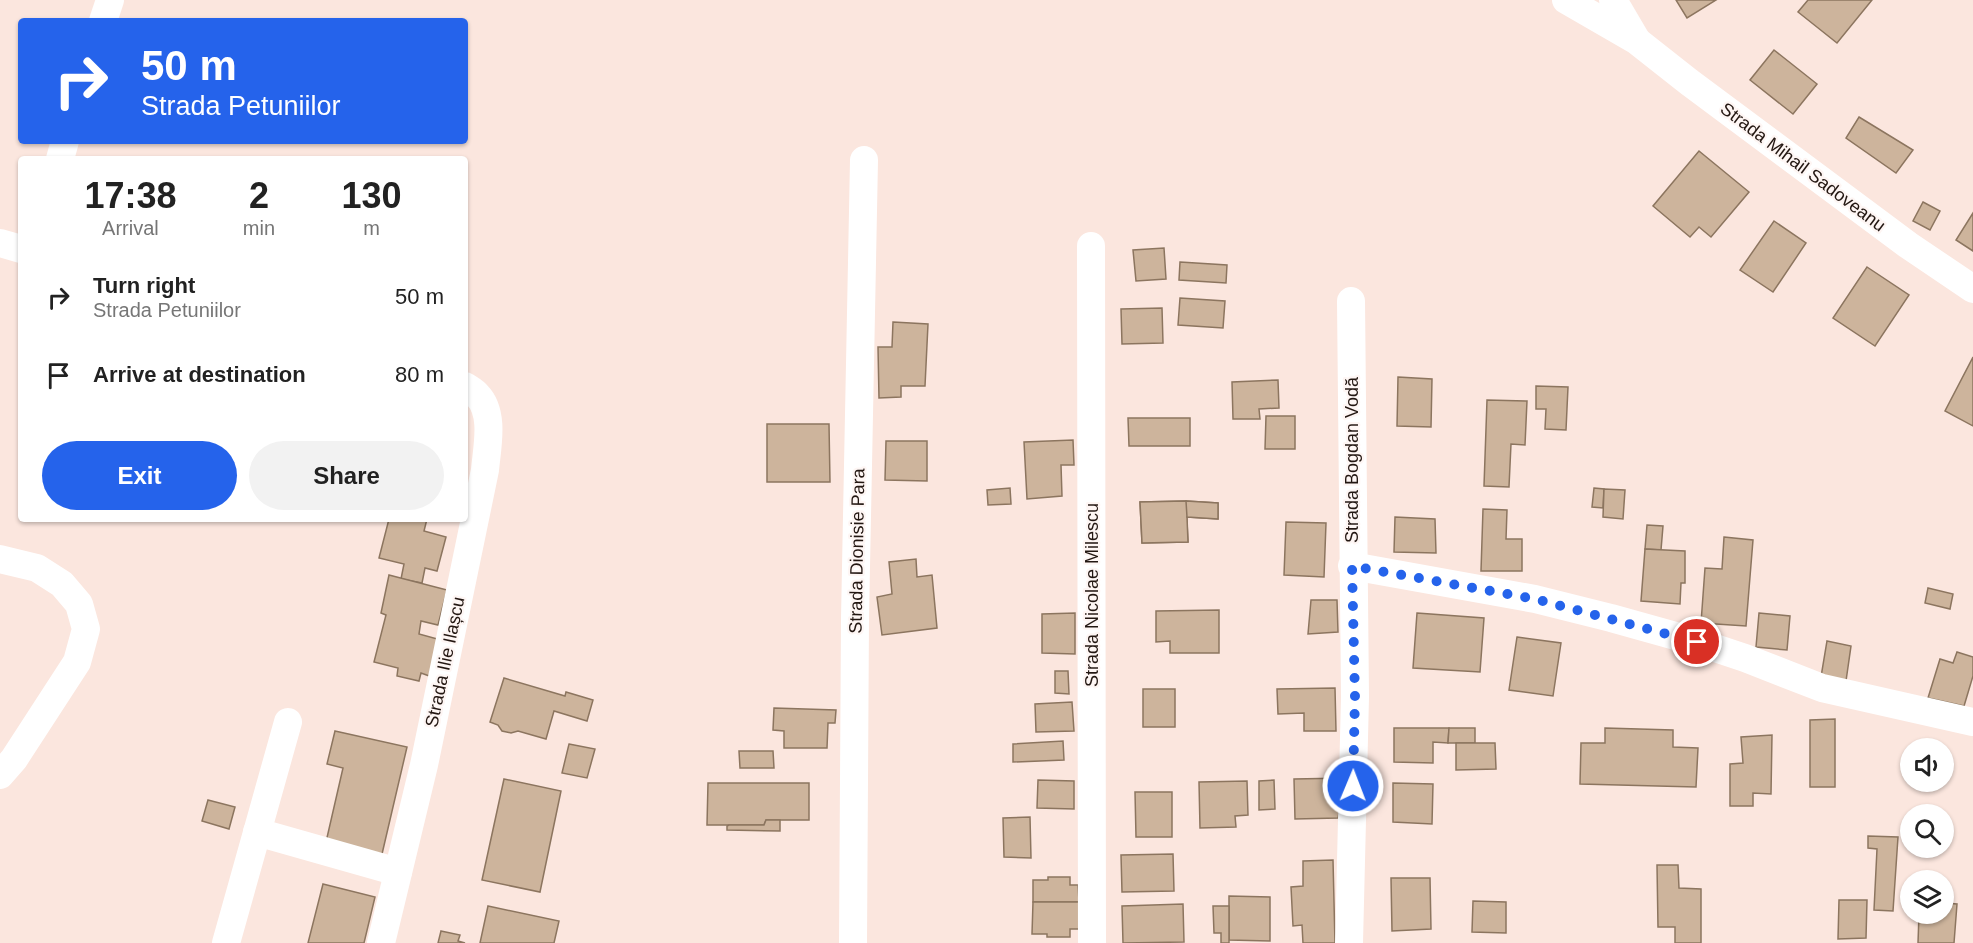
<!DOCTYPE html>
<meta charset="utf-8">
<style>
:root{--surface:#fff;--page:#f2f2f2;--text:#222;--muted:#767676;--accent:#2563eb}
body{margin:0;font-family:Arial,sans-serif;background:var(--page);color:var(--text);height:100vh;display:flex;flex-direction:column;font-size:22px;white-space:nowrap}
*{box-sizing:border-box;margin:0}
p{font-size:20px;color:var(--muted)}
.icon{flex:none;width:33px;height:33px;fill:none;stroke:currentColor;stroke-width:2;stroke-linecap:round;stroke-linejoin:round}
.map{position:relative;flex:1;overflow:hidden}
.panel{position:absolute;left:18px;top:156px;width:450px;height:366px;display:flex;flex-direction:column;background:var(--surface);border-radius:6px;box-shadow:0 2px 4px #0004}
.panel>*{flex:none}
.guide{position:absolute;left:18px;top:18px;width:450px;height:126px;border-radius:6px;box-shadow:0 2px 4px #0004;background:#2563eb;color:#fff;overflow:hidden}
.tools{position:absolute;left:1900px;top:738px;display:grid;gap:12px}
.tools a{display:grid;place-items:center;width:54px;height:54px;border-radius:50%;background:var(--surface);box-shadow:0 2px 4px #0004;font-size:30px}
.pin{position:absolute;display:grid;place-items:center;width:51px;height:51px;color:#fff;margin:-26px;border:3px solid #fff;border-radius:50%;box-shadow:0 2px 6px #0007}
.me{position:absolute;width:66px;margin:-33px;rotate:1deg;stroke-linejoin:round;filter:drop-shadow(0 0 4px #0008)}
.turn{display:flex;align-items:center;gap:21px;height:126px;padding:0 24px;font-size:27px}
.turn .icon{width:78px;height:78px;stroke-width:2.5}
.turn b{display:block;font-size:42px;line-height:51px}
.eta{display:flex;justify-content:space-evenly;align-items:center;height:102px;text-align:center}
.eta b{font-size:36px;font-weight:600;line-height:42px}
.cta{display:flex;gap:12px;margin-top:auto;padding:12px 24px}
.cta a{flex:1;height:69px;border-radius:36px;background:var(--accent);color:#fff;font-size:24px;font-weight:600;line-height:69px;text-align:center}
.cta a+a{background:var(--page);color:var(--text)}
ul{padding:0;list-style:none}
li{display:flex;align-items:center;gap:18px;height:78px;padding:0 24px}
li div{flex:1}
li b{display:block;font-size:22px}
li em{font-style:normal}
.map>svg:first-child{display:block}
.building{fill:#cdb49c;stroke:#8c755f;stroke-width:1.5}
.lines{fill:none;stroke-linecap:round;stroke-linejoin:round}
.street{stroke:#fff;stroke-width:28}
.route{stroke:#2563eb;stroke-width:10;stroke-dasharray:0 18}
.labels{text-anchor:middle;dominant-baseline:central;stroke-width:4.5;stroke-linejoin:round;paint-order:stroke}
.street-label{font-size:18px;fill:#231712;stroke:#fef6f4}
</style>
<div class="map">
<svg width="1973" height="943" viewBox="0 0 1973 943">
<rect width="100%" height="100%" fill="#fbe6de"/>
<g class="building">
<polygon points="1676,0 1716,0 1687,18"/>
<polygon points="1808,0 1872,0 1837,43 1798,12"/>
<polygon points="1774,50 1817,84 1793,114 1750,80"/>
<polygon points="1859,117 1913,150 1896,173 1846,138"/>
<polygon points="1699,151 1749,192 1711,237 1699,227 1690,237 1653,206"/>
<polygon points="1923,202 1940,211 1930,230 1913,221"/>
<polygon points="1973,213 1973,251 1956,240"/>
<polygon points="1774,221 1806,243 1773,292 1740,270"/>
<polygon points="1164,248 1166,279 1136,281 1133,250"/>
<polygon points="1180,262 1227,265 1226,283 1179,280"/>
<polygon points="1867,267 1909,295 1875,346 1833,318"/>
<polygon points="1180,298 1225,301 1223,328 1178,325"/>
<polygon points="1162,308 1163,343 1122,344 1121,309"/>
<polygon points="893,322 928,324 925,386 901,386 901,397 879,398 878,347 892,347"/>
<polygon points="1973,357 1973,426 1945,411"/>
<polygon points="1398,377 1432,379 1431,427 1397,426"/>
<polygon points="1278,380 1279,408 1259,409 1260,419 1233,419 1232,382"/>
<polygon points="1536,386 1568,387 1566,430 1545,429 1546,409 1536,409"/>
<polygon points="1487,400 1527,401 1525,445 1511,444 1509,487 1484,486"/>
<polygon points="1266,416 1295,416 1295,449 1265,449"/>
<polygon points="1128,418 1190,418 1190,446 1129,446"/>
<polygon points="767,424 829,424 830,482 767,482"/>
<polygon points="1073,440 1074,465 1061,465 1062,496 1027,499 1024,442"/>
<polygon points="886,441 927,441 927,481 885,480"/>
<polygon points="1010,488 1011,504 988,505 987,490"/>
<polygon points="1594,488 1604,489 1603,508 1592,507"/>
<polygon points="1604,489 1625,490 1623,519 1603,517"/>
<polygon points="1186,501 1188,542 1142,543 1140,502"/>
<polygon points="1186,501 1218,503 1218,519 1187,517 1188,542 1142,543 1140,502"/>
<polygon points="1186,501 1218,503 1218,519 1187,517"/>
<polygon points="1483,509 1507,510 1506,539 1522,539 1522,571 1481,571"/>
<polygon points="1395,517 1435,519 1436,553 1394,552"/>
<polygon points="389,519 427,519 424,531 446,537 437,571 425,568 422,583 401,579 404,564 379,558"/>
<polygon points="1286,522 1326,523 1324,577 1284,575"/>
<polygon points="1647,525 1663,526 1661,550 1645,549"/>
<polygon points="1724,537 1753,540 1746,626 1701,623 1705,568 1722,569"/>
<polygon points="1645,549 1685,551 1685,583 1681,583 1680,604 1641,601"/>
<polygon points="916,559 917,577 932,575 937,628 882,635 877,597 892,594 889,562"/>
<polygon points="389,575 447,590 438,625 421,621 419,634 441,640 432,677 421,673 419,681 397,676 398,668 374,662 386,615 381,613"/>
<polygon points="1928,588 1953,594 1950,609 1925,603"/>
<polygon points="1311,600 1337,600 1338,632 1308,634"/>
<polygon points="1219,610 1219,653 1170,653 1170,641 1156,642 1156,611"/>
<polygon points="1075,613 1075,654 1042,653 1042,614"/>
<polygon points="1417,613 1484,618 1480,672 1413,668"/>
<polygon points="1759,613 1790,616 1787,650 1756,647"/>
<polygon points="1517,637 1561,643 1553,696 1509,690"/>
<polygon points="1827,641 1851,646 1846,681 1821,677"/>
<polygon points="1957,652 1973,657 1973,676 1964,706 1928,698 1940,659 1953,663"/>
<polygon points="1055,671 1068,671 1069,694 1055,693"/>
<polygon points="504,678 565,696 566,692 593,700 587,721 554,711 546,739 518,731 511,733 502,731 498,725 490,722"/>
<polygon points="1335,688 1336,731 1304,731 1304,713 1278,714 1277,689"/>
<rect x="1143" y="689" width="32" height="38"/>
<polygon points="1072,702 1074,731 1036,732 1035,704"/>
<polygon points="774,708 836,710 835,723 828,723 827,748 784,748 784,731 773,730"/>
<polygon points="1835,719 1835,787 1810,787 1810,720"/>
<polygon points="1394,728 1449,728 1448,743 1433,742 1433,763 1394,762"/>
<polygon points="1449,728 1475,728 1475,743 1448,743"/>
<polygon points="1605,728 1673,730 1673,747 1698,748 1696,787 1580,784 1581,743 1605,743"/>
<polygon points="335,731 407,747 382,854 326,842 343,768 327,764"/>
<polygon points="1772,735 1771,794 1753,793 1753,806 1730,806 1730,764 1743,763 1741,737"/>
<polygon points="1063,741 1064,760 1013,762 1013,744"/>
<polygon points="1456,743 1495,743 1496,769 1456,770"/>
<polygon points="569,744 595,749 587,778 562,773"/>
<polygon points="739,751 773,751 774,768 740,768"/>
<polygon points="1346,778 1338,818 1295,819 1294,779"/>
<polygon points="504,779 561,791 540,892 482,880"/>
<polygon points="1038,780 1074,781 1074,809 1037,808"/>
<polygon points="1274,780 1275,809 1259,810 1259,781"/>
<polygon points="1247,781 1248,815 1235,816 1236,827 1200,828 1199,782"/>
<polygon points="708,783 809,783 809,820 766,820 764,825 707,825"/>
<polygon points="1393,783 1433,784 1432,824 1393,822"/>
<polygon points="1135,792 1172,792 1172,837 1136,837"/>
<polygon points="208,800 235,807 229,829 202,821"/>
<polygon points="1030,817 1031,858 1004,857 1003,818"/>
<polygon points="766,820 780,820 780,831 727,830 727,826 729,825 764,825"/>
<polygon points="1868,836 1898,837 1893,911 1874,910 1877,849 1868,848"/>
<polygon points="1173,854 1174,891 1122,892 1121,855"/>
<polygon points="1333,860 1335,943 1303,943 1302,925 1293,926 1291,887 1303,886 1303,861"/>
<polygon points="1657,865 1678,865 1679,888 1701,889 1701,943 1675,943 1675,927 1658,927"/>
<polygon points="1048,877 1070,877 1070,885 1078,885 1079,902 1033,902 1033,880 1048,880"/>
<polygon points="1391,878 1430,878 1431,929 1392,931"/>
<polygon points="323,884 375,897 364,943 308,943"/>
<polygon points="1229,896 1270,897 1270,941 1229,940"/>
<polygon points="1839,900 1867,900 1866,938 1838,939"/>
<polygon points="1473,901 1506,902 1506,933 1472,932"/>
<polygon points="1033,902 1079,902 1079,929 1070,929 1070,937 1047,937 1047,934 1032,934"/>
<polygon points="1944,903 1957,904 1954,943 1918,943 1919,914 1944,914"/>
<polygon points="1183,904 1184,942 1123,943 1122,906"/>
<polygon points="488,906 559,921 554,943 480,943"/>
<polygon points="1213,906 1229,906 1229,943 1221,943 1221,933 1214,933"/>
<polygon points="441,931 460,935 458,941 465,943 438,943"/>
</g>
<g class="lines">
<g class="street">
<polyline points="1566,0 1637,41 1689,82 1908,245 1973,289"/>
<polyline points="1613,0 1636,39"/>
<polyline points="103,21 110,0"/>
<polyline points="60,159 65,141"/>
<polyline points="0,243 21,249"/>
<polyline points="1091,246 1092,943"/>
<polyline points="0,559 37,568 62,584 79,604 86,629 77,662 14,759 0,775"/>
<polyline points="1352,566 1535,599 1611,618 1697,642 1745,658 1822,688 1973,722"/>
<polyline points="257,832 398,872"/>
<polyline points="226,943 288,722"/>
<path d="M381,943L424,765L485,470C487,447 495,413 477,395C474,391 469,389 465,386"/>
<polyline points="853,943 855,618 864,160"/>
<polyline points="1349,943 1355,697 1351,301"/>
</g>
</g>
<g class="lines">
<polyline class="route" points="1353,786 1355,697 1352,566 1535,599 1697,642"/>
</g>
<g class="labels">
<g class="street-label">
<text transform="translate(1803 167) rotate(37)">Strada Mihail Sadoveanu</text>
<text transform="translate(1352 460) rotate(-90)">Strada Bogdan Vodă</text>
<text transform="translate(857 551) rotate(-89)">Strada Dionisie Para</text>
<text transform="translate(1092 595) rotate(-90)">Strada Nicolae Milescu</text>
<text transform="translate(445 662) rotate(-78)">Strada Ilie Ilașcu</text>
</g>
</g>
</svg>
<div class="tools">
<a><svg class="icon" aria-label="sound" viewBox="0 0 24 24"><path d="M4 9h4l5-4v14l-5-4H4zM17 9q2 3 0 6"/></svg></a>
<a><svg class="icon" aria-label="search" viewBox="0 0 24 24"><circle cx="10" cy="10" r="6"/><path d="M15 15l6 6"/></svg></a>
<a><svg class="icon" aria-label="layers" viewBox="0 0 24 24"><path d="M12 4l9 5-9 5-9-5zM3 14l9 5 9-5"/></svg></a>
</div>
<div class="pin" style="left:1697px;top:642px;background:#d93025"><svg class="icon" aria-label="arrive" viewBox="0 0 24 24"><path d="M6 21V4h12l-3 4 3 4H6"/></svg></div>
<svg class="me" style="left:1353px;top:786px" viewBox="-20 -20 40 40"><circle r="17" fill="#2563eb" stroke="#fff" stroke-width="3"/><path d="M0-11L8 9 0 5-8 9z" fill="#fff"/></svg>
<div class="guide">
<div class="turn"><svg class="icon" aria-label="right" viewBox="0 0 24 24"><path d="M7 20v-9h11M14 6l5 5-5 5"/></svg><div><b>50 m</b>Strada Petuniilor</div></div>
</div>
<section class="panel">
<div class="eta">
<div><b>17:38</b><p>Arrival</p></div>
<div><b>2</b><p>min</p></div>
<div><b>130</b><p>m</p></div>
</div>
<ul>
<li><svg class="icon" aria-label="right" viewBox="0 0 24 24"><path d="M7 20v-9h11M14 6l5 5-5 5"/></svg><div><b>Turn right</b><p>Strada Petuniilor</p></div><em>50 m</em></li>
<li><svg class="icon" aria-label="arrive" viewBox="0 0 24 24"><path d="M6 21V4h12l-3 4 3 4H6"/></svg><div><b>Arrive at destination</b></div><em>80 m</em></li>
</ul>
<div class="cta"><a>Exit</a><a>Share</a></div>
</section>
</div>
